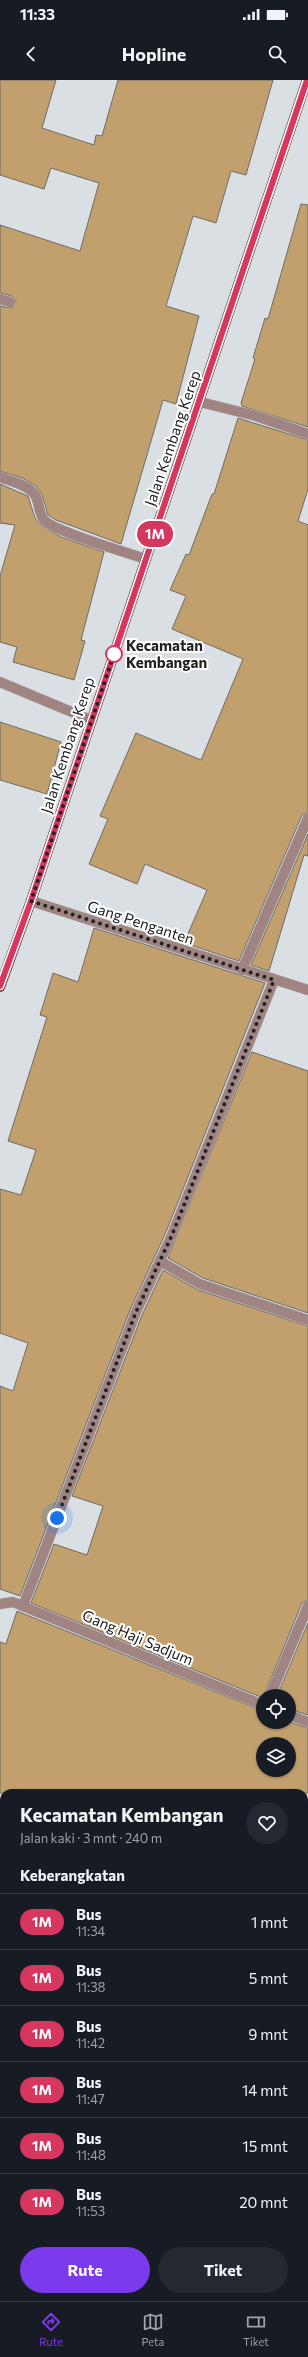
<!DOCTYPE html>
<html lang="id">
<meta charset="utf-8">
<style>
:root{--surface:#171b24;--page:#242831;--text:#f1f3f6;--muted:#9ea1a6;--line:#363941;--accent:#7c3aed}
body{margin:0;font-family:Commissioner,sans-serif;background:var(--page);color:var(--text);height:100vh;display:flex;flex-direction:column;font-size:15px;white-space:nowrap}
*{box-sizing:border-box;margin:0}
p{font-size:13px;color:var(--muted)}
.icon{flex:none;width:22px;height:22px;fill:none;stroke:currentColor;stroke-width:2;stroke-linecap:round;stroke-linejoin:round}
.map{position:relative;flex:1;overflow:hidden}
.side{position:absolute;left:0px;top:1709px;width:308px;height:512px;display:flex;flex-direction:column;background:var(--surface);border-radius:12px 12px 0 0;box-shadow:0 1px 3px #0004}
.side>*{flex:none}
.badge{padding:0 8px;border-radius:13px;font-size:14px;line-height:26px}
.tools{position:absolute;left:256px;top:1609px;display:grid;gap:8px}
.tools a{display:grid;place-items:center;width:40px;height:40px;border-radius:50%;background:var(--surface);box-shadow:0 1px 3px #0004;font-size:20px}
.you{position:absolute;width:20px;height:20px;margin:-10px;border:3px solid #fff;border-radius:50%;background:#1a73e8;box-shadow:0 0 0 6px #1a73e833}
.map>.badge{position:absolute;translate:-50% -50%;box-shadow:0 0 0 2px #fff}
h2{padding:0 20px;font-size:15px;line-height:36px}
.round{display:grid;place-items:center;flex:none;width:42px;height:42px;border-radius:21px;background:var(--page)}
.overview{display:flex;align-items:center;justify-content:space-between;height:68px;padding:0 20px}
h1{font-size:19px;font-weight:700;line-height:30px}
.cta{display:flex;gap:8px;margin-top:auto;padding:8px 20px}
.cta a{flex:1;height:46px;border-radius:24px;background:var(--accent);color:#fff;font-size:16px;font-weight:700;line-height:46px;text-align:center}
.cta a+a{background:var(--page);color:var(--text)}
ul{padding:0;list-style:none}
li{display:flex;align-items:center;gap:12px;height:56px;padding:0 20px;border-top:1px solid var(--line)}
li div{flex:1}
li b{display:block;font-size:15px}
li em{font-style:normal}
li .badge{min-width:44px;font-weight:700;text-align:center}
.status{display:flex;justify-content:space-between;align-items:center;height:28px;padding:0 20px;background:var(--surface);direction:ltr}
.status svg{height:11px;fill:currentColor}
header{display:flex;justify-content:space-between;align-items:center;height:52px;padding:0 20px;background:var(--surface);font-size:18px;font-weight:700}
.tabs{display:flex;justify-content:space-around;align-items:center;height:56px;border-top:1px solid var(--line);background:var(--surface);font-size:11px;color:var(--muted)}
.tabs a{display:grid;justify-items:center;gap:2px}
.tabs .on{color:var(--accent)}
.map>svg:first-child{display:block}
.building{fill:#c1a06d;stroke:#6e6b66;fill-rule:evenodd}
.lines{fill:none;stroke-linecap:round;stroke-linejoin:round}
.minor-casing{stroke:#b9bdc1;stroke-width:11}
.tertiary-casing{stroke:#b9bdc1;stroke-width:11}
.primary-casing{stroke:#b9bdc1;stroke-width:11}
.minor{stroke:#a08482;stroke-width:10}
.tertiary{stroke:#a08482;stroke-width:10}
.primary{stroke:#693a38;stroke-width:10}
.line-casing{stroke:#fff;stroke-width:9}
.line{stroke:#d6375f;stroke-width:6}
.walk{stroke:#202224;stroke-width:4;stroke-dasharray:0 7.2}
.stop-dot{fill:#fff;stroke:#d6375f;stroke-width:2}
.labels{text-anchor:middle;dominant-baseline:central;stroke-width:4;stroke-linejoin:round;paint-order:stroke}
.street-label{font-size:15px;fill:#202224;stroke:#fff}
.stop-label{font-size:15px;font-weight:bold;fill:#202224;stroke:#fff;text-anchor:start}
</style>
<div class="status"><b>11:33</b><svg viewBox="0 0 49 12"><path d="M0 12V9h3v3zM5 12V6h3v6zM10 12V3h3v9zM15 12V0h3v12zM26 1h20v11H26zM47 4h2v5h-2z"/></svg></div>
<header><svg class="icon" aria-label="back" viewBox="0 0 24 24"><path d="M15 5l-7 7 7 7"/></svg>Hopline<svg class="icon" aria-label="search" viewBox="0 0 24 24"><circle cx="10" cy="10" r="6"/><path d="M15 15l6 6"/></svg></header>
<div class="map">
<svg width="308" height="2221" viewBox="0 0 308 2221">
<rect width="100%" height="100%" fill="#dadfe4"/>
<g class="building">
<polygon points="0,0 56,0 42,48 94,65 96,55 102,56 118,0 273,0 246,95 231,91 216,143 193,136 166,226 199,236 176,324 163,320 121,464 56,440 48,435 42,415 36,406 22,398 0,391 0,226 12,228 16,221 12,216 0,213 0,145 80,171 99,103 51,88 44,109 0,95"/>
<polygon points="301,124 308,125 308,347 242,326 241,323 255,279 253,278 265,238 268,239"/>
<polygon points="238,338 308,360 308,409 298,441 308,445 308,732 302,735 239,881 184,863 207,810 145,784 137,804 89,784 108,739 100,736 136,653 201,680 243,579 172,549 186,516 170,510 186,474 189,475 212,414 214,414"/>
<polygon points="0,404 28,416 35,438 42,446 61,457 104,472 81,560 85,561 74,600 13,582 17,567 0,562 0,496 15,445 0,443"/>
<polygon points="0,642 61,662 47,714 0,700"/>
<polygon points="308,754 308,776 304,775 269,891 251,885"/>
<polygon points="94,848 265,903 166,1152 130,1230 20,1516 0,1509 0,1306 13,1311 28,1263 0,1253 0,1109 21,1115 36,1070 8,1061 47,937 40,935 53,893 78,902"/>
<polygon points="252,972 308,991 308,1233 203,1198 168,1178"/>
<polygon points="163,1190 198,1210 308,1246 308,1520 302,1523 263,1618 31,1523 54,1464 87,1475 103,1426 72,1416 142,1235"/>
<path d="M17,1531L263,1631V1642H289L308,1648V1713H0V1562L6,1564ZM263,1664H289V1690H263Z"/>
<polygon points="308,1543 308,1635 289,1629 289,1616 277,1616"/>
</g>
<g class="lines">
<defs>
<g id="minor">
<polyline points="0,219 10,222"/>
<polyline points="200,322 256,336 308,354"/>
<path d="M0,397C10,401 29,405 35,415C40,423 38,434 45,441C59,453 125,472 146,479"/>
<polyline points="31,821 308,910"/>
<polyline points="242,890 308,738"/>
<polyline points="160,1181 200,1204 308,1240"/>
<polyline points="0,1524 13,1522 263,1625"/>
<polyline points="23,1526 136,1232 172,1155 274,900"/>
<polyline points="270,1616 308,1526"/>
<polyline points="289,1635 308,1642"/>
</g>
<polyline id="tertiary" points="0,602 91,640"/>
<g id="primary">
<polyline points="0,907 31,821 307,0"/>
<polyline points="304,1941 308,1941"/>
<polyline points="0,1954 4,1954"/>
<polyline points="304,1980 308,1980"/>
<polyline points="0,1992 4,1992"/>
</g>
</defs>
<use href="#minor" class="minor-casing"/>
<use href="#tertiary" class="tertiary-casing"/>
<use href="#primary" class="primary-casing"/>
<use href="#minor" class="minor"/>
<use href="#tertiary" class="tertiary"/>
<use href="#primary" class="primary"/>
</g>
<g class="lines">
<defs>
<polyline id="line" points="0,906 31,821 307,0"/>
</defs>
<use href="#line" class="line-casing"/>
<use href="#line" class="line"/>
<polyline class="walk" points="57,1438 136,1232 172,1155 274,900 31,821 114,574"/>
</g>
<circle class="stop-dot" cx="114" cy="574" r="8"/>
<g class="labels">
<g class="street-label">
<text transform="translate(172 358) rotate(-71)">Jalan Kembang Kerep</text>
<text transform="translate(67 665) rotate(-72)">Jalan Kembang Kerep</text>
<text transform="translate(141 842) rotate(18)">Gang Penganten</text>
<text transform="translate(138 1557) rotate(23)">Gang Haji Sadjum</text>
</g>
<g class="stop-label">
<text x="126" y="565">Kecamatan<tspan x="126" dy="17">Kembangan</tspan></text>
</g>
</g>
</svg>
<div class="tools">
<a><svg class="icon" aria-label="locate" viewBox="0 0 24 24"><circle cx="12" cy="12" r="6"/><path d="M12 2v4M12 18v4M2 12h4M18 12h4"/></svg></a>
<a><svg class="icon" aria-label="layers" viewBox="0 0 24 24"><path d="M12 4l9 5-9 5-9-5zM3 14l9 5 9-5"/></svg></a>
</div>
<div class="you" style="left:57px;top:1438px"></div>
<b class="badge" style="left:155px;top:454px;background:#d6375f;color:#fff">1M</b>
<section class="side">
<div class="overview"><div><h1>Kecamatan Kembangan</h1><p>Jalan kaki · 3 mnt · 240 m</p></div><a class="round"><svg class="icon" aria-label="heart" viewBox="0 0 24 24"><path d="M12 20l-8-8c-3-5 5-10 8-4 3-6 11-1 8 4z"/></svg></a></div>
<h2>Keberangkatan</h2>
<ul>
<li><span class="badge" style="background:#d6375f;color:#fff">1M</span><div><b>Bus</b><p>11:34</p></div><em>1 mnt</em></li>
<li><span class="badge" style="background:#d6375f;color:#fff">1M</span><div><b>Bus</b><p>11:38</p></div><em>5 mnt</em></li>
<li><span class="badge" style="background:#d6375f;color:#fff">1M</span><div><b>Bus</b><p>11:42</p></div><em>9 mnt</em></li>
<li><span class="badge" style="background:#d6375f;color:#fff">1M</span><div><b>Bus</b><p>11:47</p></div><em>14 mnt</em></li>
<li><span class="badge" style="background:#d6375f;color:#fff">1M</span><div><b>Bus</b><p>11:48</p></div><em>15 mnt</em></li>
<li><span class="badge" style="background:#d6375f;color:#fff">1M</span><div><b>Bus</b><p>11:53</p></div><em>20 mnt</em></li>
</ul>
<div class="cta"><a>Rute</a><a>Tiket</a></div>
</section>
</div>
<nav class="tabs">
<a class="on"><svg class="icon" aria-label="directions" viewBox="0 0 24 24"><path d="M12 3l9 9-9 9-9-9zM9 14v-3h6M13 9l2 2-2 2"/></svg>Rute</a>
<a><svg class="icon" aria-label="map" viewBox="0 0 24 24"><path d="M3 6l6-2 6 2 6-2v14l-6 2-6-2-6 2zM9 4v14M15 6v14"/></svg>Peta</a>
<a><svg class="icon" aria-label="tickets" viewBox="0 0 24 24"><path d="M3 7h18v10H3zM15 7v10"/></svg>Tiket</a>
</nav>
